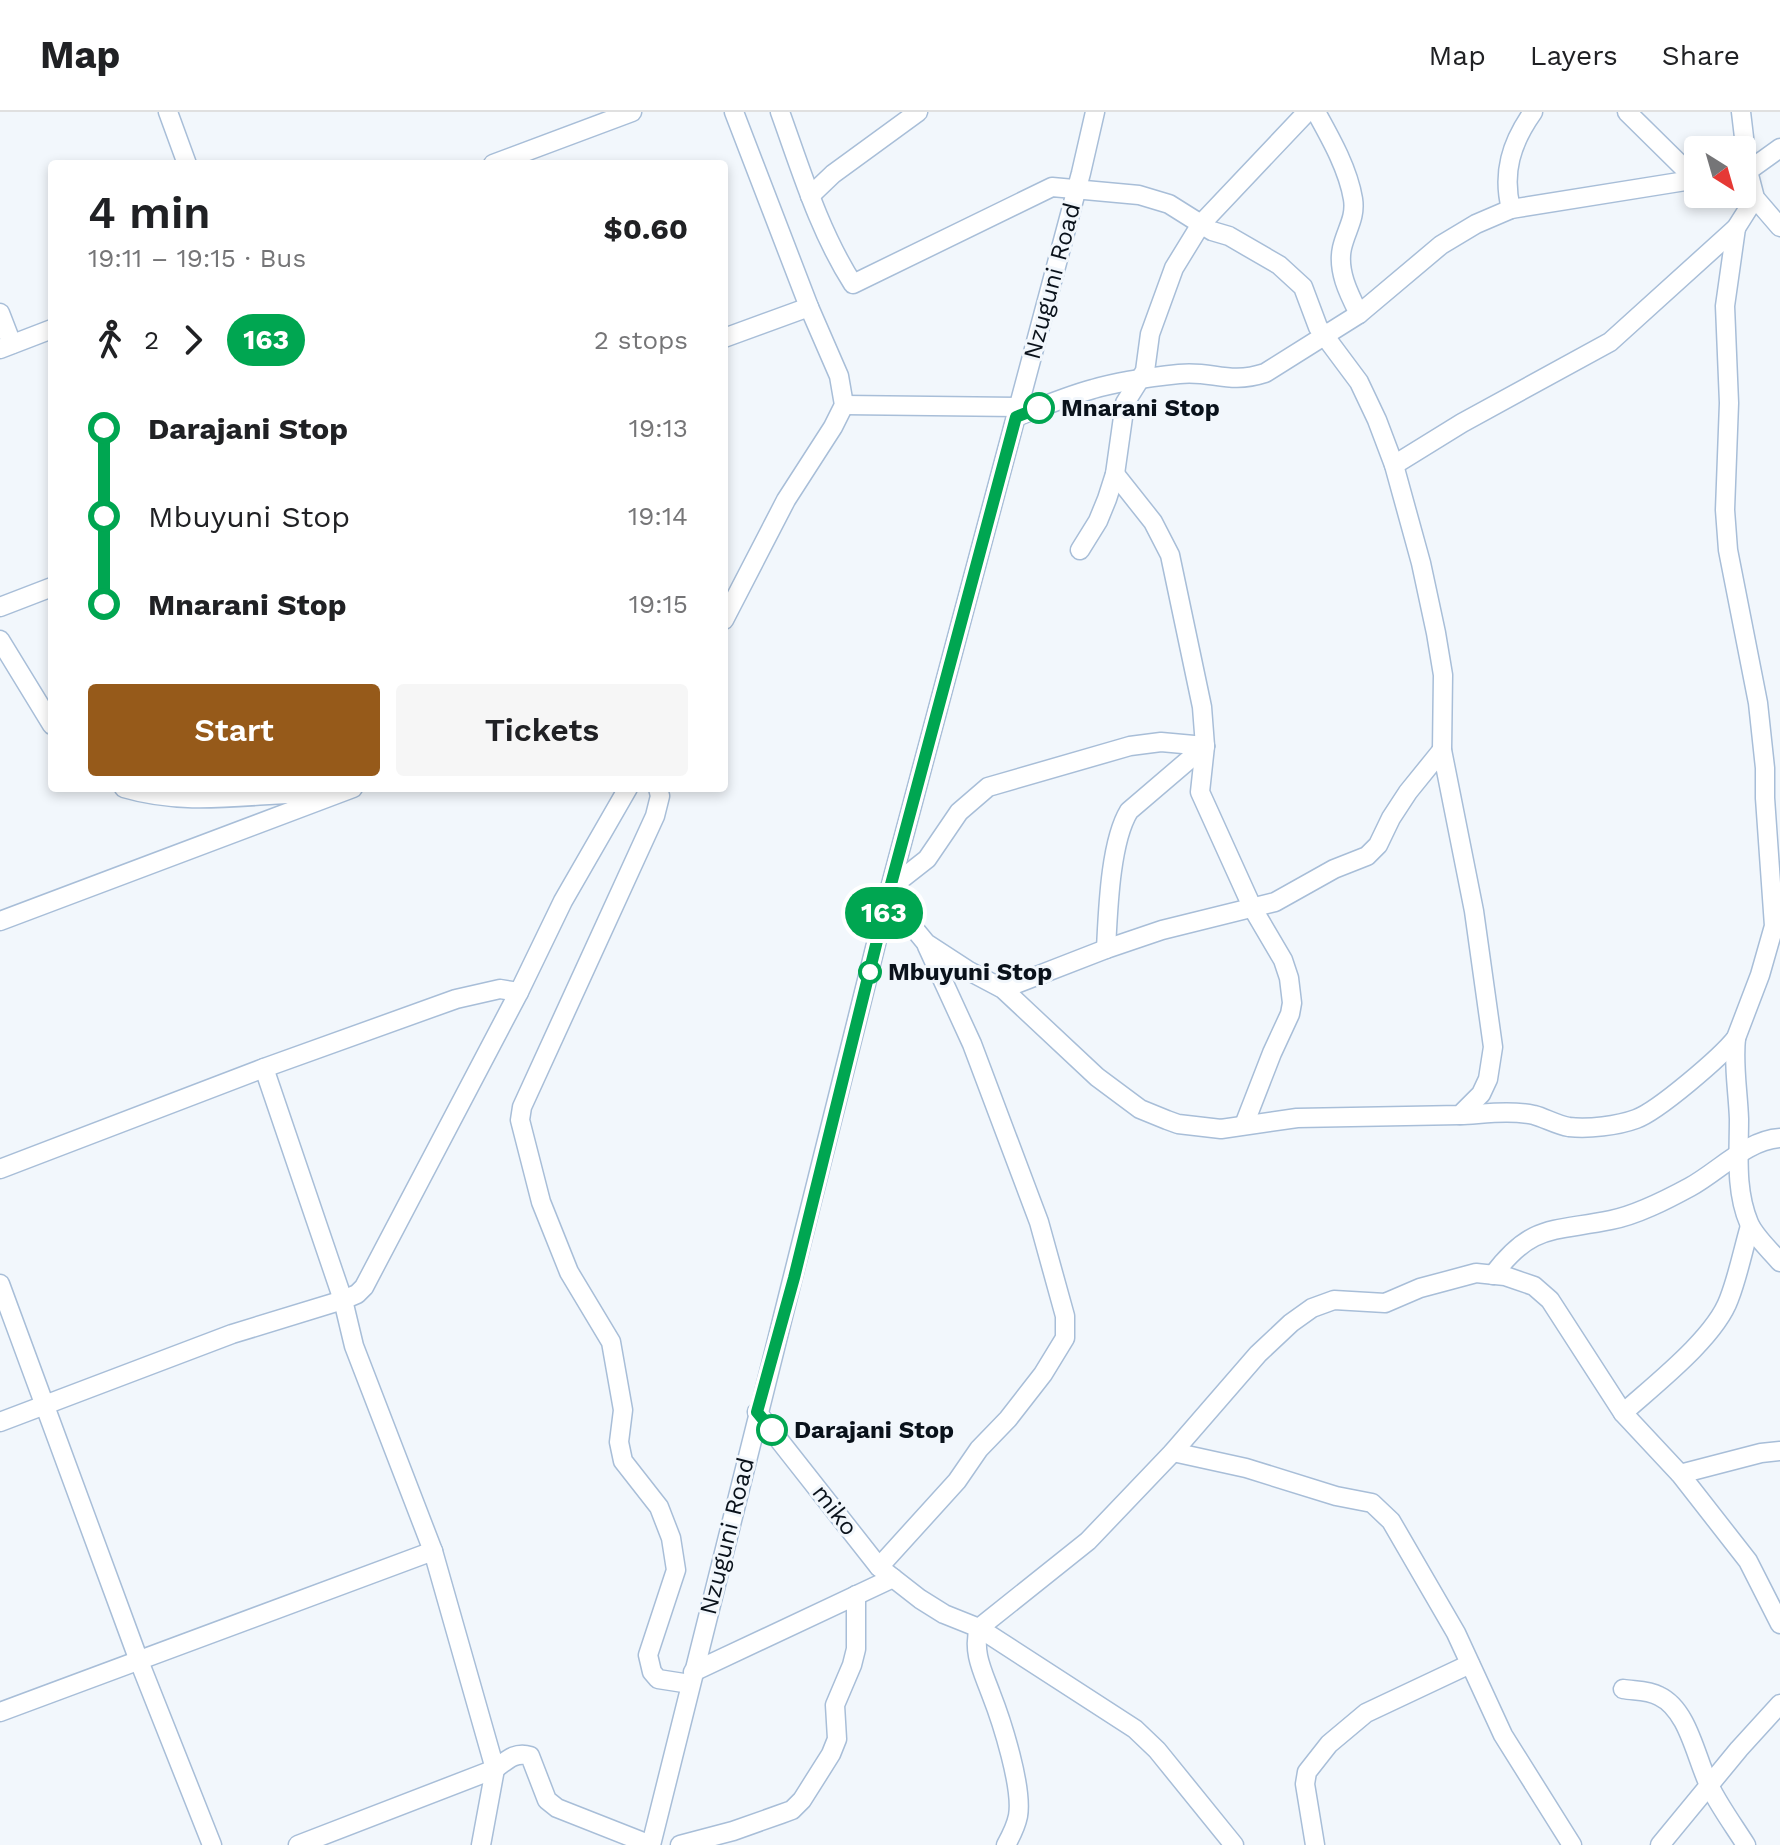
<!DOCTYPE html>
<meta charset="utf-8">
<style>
:root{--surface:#fff;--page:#f6f6f6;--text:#202124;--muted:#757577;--line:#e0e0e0;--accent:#965a1a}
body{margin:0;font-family:"Work Sans",sans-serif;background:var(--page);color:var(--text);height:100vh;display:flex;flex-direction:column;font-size:30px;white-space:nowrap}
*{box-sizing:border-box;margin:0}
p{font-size:26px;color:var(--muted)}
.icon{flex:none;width:44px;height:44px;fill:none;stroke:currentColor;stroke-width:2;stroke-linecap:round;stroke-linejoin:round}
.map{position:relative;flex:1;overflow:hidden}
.sheet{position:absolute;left:48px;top:48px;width:680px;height:632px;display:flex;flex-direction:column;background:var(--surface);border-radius:8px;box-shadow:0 4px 12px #0003}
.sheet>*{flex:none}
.badge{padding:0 16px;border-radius:26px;font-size:28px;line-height:52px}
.needle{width:52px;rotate:143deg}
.controls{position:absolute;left:1684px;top:24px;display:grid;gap:16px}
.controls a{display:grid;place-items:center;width:72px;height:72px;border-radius:8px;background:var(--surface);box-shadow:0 4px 12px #0003;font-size:40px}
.map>.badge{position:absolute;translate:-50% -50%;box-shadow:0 0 0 4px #fff}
.legs{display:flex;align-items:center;gap:12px;height:88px;padding:0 40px;font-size:26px}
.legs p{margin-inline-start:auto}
.summary{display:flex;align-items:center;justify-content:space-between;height:136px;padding:0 40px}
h1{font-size:44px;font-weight:600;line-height:60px}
.action{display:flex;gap:16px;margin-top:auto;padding:16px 40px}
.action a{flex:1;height:92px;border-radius:8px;background:var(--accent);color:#fff;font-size:32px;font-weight:600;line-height:92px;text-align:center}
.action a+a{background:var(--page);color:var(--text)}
ul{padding:0 40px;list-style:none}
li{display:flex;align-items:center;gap:28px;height:88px;font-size:30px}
li i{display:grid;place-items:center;width:12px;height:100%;margin:0 10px;background:currentColor}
li i::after{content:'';width:20px;height:20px;margin:-10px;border:6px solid;border-radius:50%;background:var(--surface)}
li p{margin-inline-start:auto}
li:first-child i{background:linear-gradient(#0000 50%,currentColor 0)}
li:last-child i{background:linear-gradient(currentColor 50%,#0000 0)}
header{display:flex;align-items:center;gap:48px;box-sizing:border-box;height:112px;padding:0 40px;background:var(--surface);border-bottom:2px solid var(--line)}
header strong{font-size:38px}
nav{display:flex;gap:44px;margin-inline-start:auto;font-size:28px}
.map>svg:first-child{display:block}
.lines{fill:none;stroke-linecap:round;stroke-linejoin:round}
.minor-casing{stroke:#a8bed8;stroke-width:21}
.minor{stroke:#fff;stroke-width:18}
.line-1-casing{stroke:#fff;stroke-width:18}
.line-1{stroke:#00a651;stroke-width:12}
.stop-1-dot{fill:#fff;stroke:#00a651;stroke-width:4}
.labels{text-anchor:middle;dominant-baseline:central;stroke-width:6;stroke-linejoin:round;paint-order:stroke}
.street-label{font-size:24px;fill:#0a121b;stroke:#f2f7fc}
.stop-label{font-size:24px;font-weight:bold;fill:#0a121b;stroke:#f2f7fc;text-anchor:start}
</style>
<header>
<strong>Map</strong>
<nav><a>Map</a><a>Layers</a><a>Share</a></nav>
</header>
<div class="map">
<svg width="1780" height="1733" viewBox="0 0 1780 1733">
<rect width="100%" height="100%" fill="#f2f7fc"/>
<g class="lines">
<defs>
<g id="minor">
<polyline points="168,0 187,52"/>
<path d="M780,0C801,58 819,119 853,172L1052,75L1139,83L1169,92L1212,119L1229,124L1279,153L1303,175L1318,215L1359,270L1377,308L1394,353L1421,451L1436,521L1443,563L1442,638L1474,799L1493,935L1488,967L1481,982L1460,1003L1297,1006L1221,1017L1178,1012L1167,1008L1140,997L1097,965L1003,877L969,859L926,831L912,814L890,776L927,747L959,700L988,675L1130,634L1161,630L1205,634"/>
<path d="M1316,0C1331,27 1348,57 1353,87C1356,106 1346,118 1342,136C1337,159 1349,182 1359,202"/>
<polyline points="1627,0 1695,67"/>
<polyline points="1741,0 1748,59 1755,86 1780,115"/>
<polyline points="493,52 632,0"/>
<polyline points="1742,60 1748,59 1780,36"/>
<polyline points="810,84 833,62 918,0"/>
<path d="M1511,97C1502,61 1511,31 1533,0"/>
<polyline points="0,201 12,232"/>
<polyline points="724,226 809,195"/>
<polyline points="0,237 52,217"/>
<polyline points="844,293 1018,295"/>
<path d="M1016,305C1041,295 1067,284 1093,277C1120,269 1151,265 1179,262C1212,258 1228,273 1265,261L1359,202L1441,133L1476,112L1511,97L1698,67"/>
<polyline points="1394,353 1462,311 1610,230 1736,116 1755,86"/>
<polyline points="1115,362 1153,410 1170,443 1202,595 1205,634 1200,680 1253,797 1283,848 1289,866 1292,891 1290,902 1272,941 1244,1013"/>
<polyline points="1080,438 1098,409 1107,387 1115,362 1125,291 1145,259 1150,222 1174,156 1201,112 1307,0"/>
<polyline points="0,495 52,475"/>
<polyline points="724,508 786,388 833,315 844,293 839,264 809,195 734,0"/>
<polyline points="0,528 52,613"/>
<path d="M124,676C195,697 259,679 332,681"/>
<polyline points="658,676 660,684 655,704 522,995 520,1008 541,1090 569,1160 611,1230 623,1298 619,1330 623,1349 659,1395 671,1426 676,1458 648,1543 652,1560 658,1567 690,1572"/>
<polyline points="0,809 353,676"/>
<path d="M1106,837C1108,799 1110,730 1129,699L1205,634"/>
<polyline points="1003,877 1106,837 1162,818 1275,790 1334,757 1367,744 1378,733 1391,706 1408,680 1442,638"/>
<path d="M1736,926C1733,953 1738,979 1739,1007C1739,1041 1735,1078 1749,1111C1755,1125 1770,1138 1780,1150"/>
<polyline points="264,956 343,1188 354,1234 433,1439 495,1657 481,1733"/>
<path d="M1460,1003C1484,1002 1510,998 1534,1003C1545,1006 1557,1013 1569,1015C1589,1017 1617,1014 1636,1007C1658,999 1721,945 1736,926L1760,863L1774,814L1765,686V656L1758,591L1728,438L1725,398L1729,291L1725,194L1736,116"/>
<polyline points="0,1057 264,956 456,887 500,877 519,880"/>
<path d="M1493,1163C1532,1111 1553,1120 1611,1108C1637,1103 1666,1088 1690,1075C1719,1059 1747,1028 1780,1026"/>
<polyline points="0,1172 139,1549 212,1733"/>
<polyline points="757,1300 879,1455 920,1487 944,1502 979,1516 1135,1617 1157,1638 1234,1733"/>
<path d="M1623,1301C1654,1273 1715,1226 1729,1187C1738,1164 1743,1138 1750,1114"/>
<polyline points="0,1310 232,1222 343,1188 357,1182 364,1175 519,880 563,789 628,676"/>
<polyline points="1173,1340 1246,1356 1336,1384 1372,1391 1391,1409 1456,1521 1503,1623 1572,1733"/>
<polyline points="1680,1362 1761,1341 1780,1339"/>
<polyline points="879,1455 957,1369 979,1337 1008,1307 1043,1262 1065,1226 1065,1204 1039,1110 972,932 927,834"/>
<polyline points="693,1560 893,1466"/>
<path d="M1623,1577C1635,1579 1648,1578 1659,1584C1689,1598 1696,1648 1710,1675C1720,1695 1734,1714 1746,1733"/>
<polyline points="0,1600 433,1439"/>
<path d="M298,1733L495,1657C506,1649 515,1639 530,1644L547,1688L557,1696L651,1733"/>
<polyline points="651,1733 890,776 1081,61 1095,0"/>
<polyline points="680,1733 733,1719 781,1702 792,1698 802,1688 831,1642 837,1627 835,1593 852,1553 856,1537 856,1483"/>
<path d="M1006,1733C1011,1724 1016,1714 1018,1704C1023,1676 1002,1610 991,1582C983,1560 972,1540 979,1516L1088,1429L1173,1340L1258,1242L1291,1211L1312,1196L1334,1188L1385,1191L1420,1176L1476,1161L1505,1164L1534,1174L1550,1188L1623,1301L1680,1362L1748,1449L1780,1512"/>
<polyline points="1315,1733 1305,1672 1307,1660 1329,1632 1366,1601 1470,1552"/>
<polyline points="1660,1733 1739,1637 1780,1592"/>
</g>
</defs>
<use href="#minor" class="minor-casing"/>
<use href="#minor" class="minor"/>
</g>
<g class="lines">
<defs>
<polyline id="line-1" points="772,1318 757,1300 794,1166 890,776 1016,305 1039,296"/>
</defs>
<use href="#line-1" class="line-1-casing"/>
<use href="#line-1" class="line-1"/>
</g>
<g class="stop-1-dot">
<circle cx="1039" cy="296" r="14"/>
<circle cx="870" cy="860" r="10"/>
<circle cx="772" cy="1318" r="14"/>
</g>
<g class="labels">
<g class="street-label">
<text transform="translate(1052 169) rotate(-75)">Nzuguni Road</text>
<text transform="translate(835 1398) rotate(52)">miko</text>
<text transform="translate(727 1424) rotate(-76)">Nzuguni Road</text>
</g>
<g class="stop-label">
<text x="1061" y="296">Mnarani Stop</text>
<text x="888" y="860">Mbuyuni Stop</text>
<text x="794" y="1318">Darajani Stop</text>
</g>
</g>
</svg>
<div class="controls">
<a><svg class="needle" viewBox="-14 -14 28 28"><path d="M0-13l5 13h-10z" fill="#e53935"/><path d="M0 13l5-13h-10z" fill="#757577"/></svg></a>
</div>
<b class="badge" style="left:884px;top:801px;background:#00a651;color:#fff">163</b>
<section class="sheet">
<div class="summary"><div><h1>4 min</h1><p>19:11 – 19:15 · Bus</p></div><b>$0.60</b></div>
<div class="legs"><svg class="icon" aria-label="walk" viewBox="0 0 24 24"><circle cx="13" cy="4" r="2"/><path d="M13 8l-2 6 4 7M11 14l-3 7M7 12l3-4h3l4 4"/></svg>2<svg class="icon" aria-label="forward" viewBox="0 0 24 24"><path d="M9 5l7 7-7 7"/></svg><b class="badge" style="background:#00a651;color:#fff">163</b><p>2 stops</p></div>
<ul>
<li><i style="color:#00a651"></i><b>Darajani Stop</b><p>19:13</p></li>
<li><i style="color:#00a651"></i><span>Mbuyuni Stop</span><p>19:14</p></li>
<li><i style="color:#00a651"></i><b>Mnarani Stop</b><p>19:15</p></li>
</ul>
<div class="action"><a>Start</a><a>Tickets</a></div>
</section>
</div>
